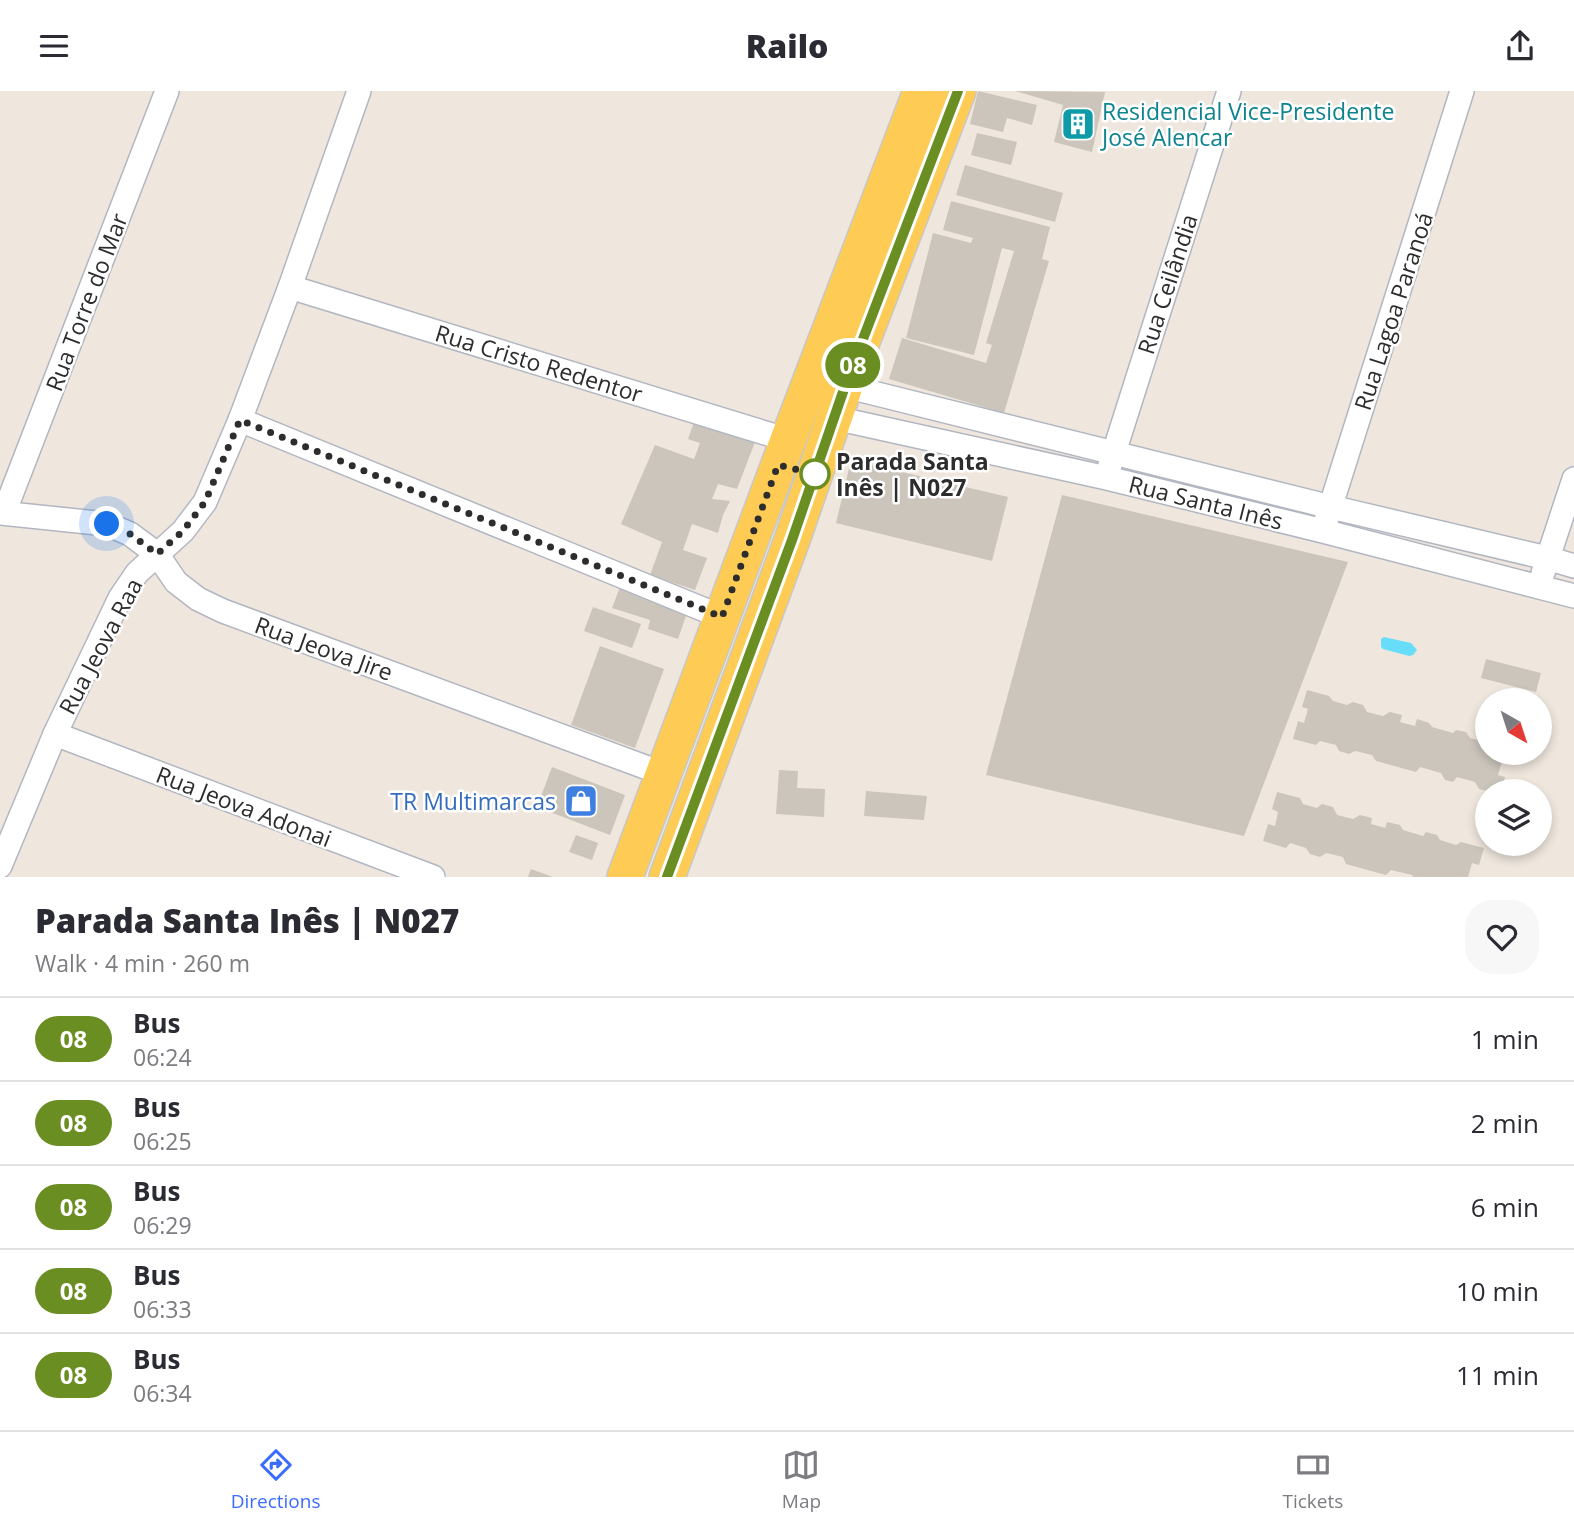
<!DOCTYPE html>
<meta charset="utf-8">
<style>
:root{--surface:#fff;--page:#f7f7f7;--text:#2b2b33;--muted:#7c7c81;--line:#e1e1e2;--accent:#3b6cff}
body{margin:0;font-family:"Open Sans",sans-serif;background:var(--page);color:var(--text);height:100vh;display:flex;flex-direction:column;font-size:26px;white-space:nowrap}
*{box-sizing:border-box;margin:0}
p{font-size:23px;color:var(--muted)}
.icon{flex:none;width:38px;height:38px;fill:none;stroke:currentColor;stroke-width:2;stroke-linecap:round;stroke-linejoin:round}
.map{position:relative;height:786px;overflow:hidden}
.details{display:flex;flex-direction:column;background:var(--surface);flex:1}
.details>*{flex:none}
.badge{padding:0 14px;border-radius:23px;font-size:24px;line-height:46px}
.needle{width:46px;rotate:141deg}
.controls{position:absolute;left:1475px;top:597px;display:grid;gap:14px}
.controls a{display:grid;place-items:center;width:77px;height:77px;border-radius:50%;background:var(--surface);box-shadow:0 4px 10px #0003;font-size:35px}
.you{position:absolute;width:35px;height:35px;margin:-18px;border:5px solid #fff;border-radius:50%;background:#1a73e8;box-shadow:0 0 0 10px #1a73e833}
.map>.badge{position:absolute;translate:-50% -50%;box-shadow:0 0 0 4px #fff}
.round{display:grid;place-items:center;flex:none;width:74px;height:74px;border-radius:28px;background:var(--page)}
.overview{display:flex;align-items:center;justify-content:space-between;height:119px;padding:0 35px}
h1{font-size:33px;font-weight:800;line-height:52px}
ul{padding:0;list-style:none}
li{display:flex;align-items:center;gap:21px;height:84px;padding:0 35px;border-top:2px solid var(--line)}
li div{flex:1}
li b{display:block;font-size:26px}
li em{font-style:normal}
li .badge{min-width:77px;font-weight:700;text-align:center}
header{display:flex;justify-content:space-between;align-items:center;height:91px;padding:0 35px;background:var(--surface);font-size:32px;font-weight:800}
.dock{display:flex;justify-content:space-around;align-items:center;height:98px;border-top:2px solid var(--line);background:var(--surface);font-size:19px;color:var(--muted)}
.dock a{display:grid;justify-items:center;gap:4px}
.dock .on{color:var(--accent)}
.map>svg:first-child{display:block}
.water{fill:#68ddfa}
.building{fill:#cbc5bc}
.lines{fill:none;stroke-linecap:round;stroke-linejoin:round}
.street-casing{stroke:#b2b6c1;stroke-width:26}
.primary-casing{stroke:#c8c8c8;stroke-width:38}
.street{stroke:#fff;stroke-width:23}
.primary{stroke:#fecb55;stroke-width:35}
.line-casing{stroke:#fff;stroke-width:16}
.line{stroke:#6b8e23;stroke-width:10}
.walk{stroke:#2d2d2d;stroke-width:7;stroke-dasharray:0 12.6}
.stop-dot{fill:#fff;stroke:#6b8e23;stroke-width:3.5}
.labels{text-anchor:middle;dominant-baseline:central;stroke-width:5;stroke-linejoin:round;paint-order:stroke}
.culture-label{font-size:23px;fill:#0d838f;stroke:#fff;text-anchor:start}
.street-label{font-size:23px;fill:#2d2d2d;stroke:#fff}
.stop-label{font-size:23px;font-weight:bold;fill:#2d2d2d;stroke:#fff;text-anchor:start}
.shop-label{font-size:23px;fill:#366cbe;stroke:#fff;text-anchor:end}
</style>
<header><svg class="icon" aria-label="menu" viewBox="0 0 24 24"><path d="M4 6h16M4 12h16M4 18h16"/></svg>Railo<svg class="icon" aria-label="share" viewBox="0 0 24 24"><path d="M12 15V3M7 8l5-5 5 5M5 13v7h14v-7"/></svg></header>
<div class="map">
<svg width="1574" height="786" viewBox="0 0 1574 786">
<rect width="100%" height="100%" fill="#efe7de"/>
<polygon class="water" points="1384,546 1411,552 1417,559 1413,564 1409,565 1383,558 1381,556 1381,548"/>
<g class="building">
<polygon points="978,0 1037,14 1032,34 1007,27 1003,41 970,33"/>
<polygon points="1015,0 1105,1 1092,61 1054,51 1063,14"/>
<polygon points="977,42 1017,51 1011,74 971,64"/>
<polygon points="965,74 1063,102 1055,131 956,104"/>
<polygon points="951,110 1050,136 1042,168 1049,170 1004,322 889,288 902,247 986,272 992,254 986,252 1014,160 1002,157 974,264 906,247 933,142 971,152 973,147 943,139"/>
<polygon points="695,328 755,351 737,398 718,393 712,408 730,410 723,424 718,442 692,433 683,459 707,467 695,499 650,484 662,451 621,433 655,354 694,368 700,352 688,348"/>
<polygon points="851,369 1008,406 992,470 836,432"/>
<polygon points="1062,404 1348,471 1244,745 986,684"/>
<polygon points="620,496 688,519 678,548 648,538 650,529 612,517"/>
<polygon points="593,516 641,533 632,557 584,540"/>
<polygon points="600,555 664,578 635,657 571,634"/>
<polygon points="1486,568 1541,582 1536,601 1481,587"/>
<polygon points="1307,599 1329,605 1333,610 1347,614 1353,611 1363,614 1367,621 1383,625 1390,621 1402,624 1400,631 1415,635 1417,628 1429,632 1432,636 1453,642 1456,639 1466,641 1470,647 1486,651 1488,650 1488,662 1512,662 1509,672 1502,670 1498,684 1505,686 1501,700 1487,700 1479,698 1475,691 1457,686 1453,691 1445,689 1441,682 1420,676 1416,681 1376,670 1372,664 1355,660 1349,663 1339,660 1336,654 1320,650 1316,654 1293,648 1298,630 1304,632 1308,618 1302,616"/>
<polygon points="552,676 625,704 610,744 537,716"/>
<polygon points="779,679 798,680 797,697 825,698 824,726 776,723"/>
<polygon points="866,700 927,705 924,729 864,725"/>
<polygon points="1277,701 1300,707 1303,713 1317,717 1322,713 1333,716 1337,724 1353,728 1360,724 1372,727 1371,733 1385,737 1387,731 1400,734 1403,739 1423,745 1426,741 1437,744 1440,749 1456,754 1461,751 1484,757 1479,774 1472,772 1468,786 1413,786 1412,784 1391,779 1386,784 1346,773 1343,766 1326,762 1320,766 1310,763 1306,757 1290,752 1286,757 1263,750 1268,733 1275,735 1278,721 1272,718"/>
<polygon points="576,744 598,752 592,769 569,761"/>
<polygon points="531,778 553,786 528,786"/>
</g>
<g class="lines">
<defs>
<g id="street">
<polyline points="290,196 788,349"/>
<polyline points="845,295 1331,416 1547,467 1574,475"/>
<polyline points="835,327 1107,387 1323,440 1574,505"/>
<polyline points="240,329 722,526"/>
<polyline points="1110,374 1229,0"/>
<polyline points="0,422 107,433 130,443 157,463 176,491 198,508 223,520 664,683"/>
<polyline points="4,422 167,0"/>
<polyline points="1326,430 1462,0"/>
<polyline points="1543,482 1574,388"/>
<polyline points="55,643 433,786"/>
<polyline points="0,775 55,643 120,507 137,482 183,440 205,411 240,329 290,196 359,0"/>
</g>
<g id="primary">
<polyline points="625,786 788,349 921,0"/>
<polyline points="667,786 792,449 845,295 958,0"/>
</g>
</defs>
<use href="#street" class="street-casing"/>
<use href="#primary" class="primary-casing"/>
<use href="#street" class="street"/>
<use href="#primary" class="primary"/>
</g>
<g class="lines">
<defs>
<polyline id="line" points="667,786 792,449 845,295 958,0"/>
</defs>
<use href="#line" class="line-casing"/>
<use href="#line" class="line"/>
<polyline class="walk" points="107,433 130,443 157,463 183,440 205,411 240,329 722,526 778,374 815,383"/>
</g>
<defs>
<symbol id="building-square" viewBox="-11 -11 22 22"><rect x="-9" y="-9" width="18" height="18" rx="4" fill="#0f9aa8" stroke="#fff"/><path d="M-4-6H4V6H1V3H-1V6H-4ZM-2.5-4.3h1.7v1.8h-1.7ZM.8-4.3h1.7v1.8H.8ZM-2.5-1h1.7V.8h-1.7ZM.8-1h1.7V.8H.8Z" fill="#fff"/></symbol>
<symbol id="shop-square" viewBox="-11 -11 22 22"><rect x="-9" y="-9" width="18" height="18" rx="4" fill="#3f7fe0" stroke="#fff"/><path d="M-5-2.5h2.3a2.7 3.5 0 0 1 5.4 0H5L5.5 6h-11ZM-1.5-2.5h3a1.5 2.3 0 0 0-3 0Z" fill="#fff"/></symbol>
</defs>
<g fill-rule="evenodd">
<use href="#building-square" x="1059" y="14" width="38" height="38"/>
<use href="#shop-square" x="562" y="691" width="38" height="38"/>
</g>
<circle class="stop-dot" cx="815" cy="383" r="14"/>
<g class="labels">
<g class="culture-label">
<text x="1102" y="20">Residencial Vice-Presidente<tspan x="1102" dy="26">José Alencar</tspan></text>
</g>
<g class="street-label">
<text transform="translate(1167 193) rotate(-72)">Rua Ceilândia</text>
<text transform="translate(86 211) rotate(-69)">Rua Torre do Mar</text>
<text transform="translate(1393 220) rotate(-72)">Rua Lagoa Paranoá</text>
<text transform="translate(539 272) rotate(17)">Rua Cristo Redentor</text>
<text transform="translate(1206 411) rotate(14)">Rua Santa Inês</text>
<text transform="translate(100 555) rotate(-62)">Rua Jeova Raa</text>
<text transform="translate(324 557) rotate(20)">Rua Jeova Jire</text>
<text transform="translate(244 715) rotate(21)">Rua Jeova Adonai</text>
</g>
<g class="stop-label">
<text x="836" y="370">Parada Santa<tspan x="836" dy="26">Inês | N027</tspan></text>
</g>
<g class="shop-label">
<text x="556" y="710">TR Multimarcas</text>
</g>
</g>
</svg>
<div class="controls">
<a><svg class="needle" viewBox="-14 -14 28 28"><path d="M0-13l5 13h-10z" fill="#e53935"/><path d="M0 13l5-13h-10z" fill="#7c7c81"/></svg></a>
<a><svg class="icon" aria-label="layers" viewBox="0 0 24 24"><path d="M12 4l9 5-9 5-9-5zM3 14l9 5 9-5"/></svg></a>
</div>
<div class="you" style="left:107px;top:433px"></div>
<b class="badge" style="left:853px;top:274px;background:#6b8e23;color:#fff">08</b>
</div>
<section class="details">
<div class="overview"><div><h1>Parada Santa Inês | N027</h1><p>Walk · 4 min · 260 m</p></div><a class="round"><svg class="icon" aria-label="heart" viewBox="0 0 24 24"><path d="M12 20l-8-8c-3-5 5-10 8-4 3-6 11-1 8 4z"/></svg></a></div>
<ul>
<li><span class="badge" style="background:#6b8e23;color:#fff">08</span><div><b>Bus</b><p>06:24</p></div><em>1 min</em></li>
<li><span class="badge" style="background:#6b8e23;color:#fff">08</span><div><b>Bus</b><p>06:25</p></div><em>2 min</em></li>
<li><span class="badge" style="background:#6b8e23;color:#fff">08</span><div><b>Bus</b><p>06:29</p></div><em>6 min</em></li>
<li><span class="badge" style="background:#6b8e23;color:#fff">08</span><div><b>Bus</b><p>06:33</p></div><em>10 min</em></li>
<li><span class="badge" style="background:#6b8e23;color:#fff">08</span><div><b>Bus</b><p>06:34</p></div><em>11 min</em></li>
</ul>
</section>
<nav class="dock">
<a class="on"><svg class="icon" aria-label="directions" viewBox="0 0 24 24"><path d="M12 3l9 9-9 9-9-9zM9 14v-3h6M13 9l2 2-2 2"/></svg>Directions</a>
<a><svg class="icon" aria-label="map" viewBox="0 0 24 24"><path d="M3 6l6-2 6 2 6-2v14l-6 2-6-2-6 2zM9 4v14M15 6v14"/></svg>Map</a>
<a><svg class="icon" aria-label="tickets" viewBox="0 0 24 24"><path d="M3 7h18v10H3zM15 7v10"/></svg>Tickets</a>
</nav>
